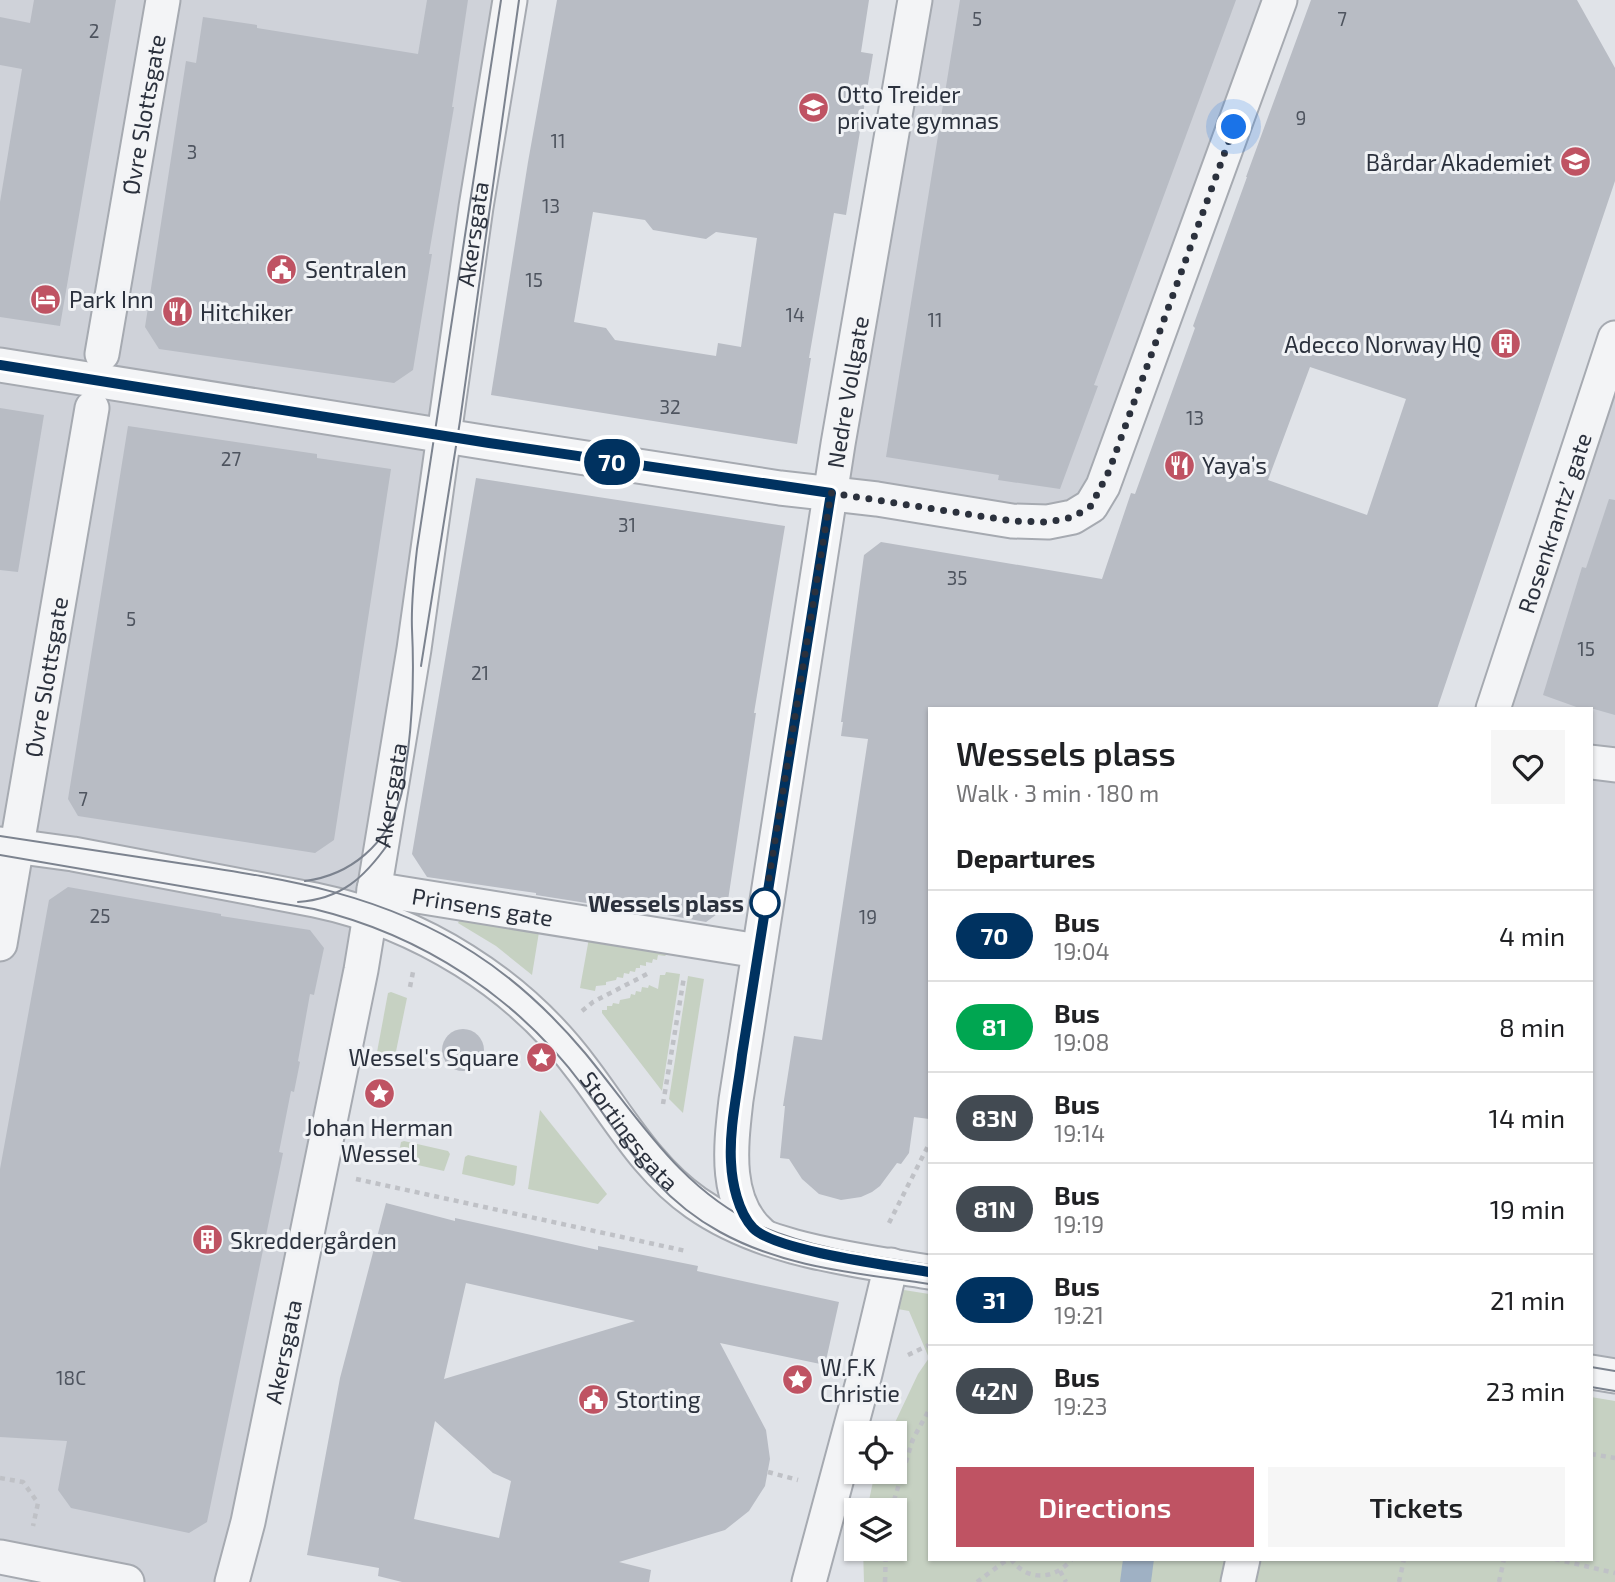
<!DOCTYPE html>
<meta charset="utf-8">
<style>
:root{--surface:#fff;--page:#f6f6f6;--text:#202124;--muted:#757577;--line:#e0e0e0;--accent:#bf5363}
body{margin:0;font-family:"Exo 2",sans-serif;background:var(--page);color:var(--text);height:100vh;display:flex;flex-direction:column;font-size:26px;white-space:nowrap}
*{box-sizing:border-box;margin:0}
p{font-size:23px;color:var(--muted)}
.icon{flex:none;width:38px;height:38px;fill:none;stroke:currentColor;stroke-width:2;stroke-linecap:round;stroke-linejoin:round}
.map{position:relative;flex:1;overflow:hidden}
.sheet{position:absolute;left:928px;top:707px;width:665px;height:854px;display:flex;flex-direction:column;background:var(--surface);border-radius:0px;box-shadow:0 2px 5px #0004}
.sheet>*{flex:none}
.badge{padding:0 14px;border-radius:23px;font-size:24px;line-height:46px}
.tools{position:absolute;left:844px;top:1421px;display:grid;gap:14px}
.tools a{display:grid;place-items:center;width:63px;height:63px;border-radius:0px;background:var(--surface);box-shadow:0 2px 5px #0004;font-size:35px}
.you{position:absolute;width:35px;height:35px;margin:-18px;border:5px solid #fff;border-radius:50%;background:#1a73e8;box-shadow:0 0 0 10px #1a73e833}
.map>.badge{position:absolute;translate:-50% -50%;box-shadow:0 0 0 4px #fff}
h2{padding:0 28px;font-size:26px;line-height:63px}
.round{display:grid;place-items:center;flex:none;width:74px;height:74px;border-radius:0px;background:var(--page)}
.headline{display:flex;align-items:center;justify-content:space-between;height:119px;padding:0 28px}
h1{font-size:33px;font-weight:600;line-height:52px}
.primary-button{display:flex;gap:14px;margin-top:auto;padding:14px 28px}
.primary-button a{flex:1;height:80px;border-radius:0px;background:var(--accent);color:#fff;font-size:28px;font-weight:600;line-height:80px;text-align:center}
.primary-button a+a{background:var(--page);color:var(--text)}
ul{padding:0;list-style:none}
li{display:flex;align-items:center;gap:21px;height:91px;padding:0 28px;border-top:2px solid var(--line)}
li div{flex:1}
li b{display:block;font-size:26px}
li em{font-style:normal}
li .badge{min-width:77px;font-weight:700;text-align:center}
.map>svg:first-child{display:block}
.built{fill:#cfd2d9}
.green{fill:#c6d1c2}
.water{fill:#9fb1c4}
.building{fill:#b8bcc4;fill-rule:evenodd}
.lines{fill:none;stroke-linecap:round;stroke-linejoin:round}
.street-casing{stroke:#a6aab1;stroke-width:37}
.path{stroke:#bfc1c6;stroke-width:4.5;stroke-dasharray:5 5;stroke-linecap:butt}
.street{stroke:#f3f4f6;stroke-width:33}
.tram{stroke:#7c838f;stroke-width:2}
.line-casing{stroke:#fff;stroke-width:16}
.line{stroke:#003260;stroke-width:10}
.walk{stroke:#2b313d;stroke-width:7;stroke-dasharray:0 12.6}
.stop-dot{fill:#fff;stroke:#003260;stroke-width:3.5}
.labels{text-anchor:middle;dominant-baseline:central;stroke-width:6;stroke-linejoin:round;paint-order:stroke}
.number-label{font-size:19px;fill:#4e545f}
.poi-label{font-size:23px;fill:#2b313d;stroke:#f0f2f5;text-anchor:start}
.street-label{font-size:23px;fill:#2b313d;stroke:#f0f2f5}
.stop-label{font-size:23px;font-weight:bold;fill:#2b313d;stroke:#f0f2f5;text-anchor:end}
</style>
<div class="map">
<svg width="1615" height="1582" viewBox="0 0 1615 1582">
<rect width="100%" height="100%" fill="#e0e3e8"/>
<g class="built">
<polygon points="0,0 510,0 446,436 232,1582 127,1582 0,1557"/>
<polygon points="915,0 1280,0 1073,517 831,493"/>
<polygon points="1615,338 1615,1376 1591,1372 1591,709 1493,709"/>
</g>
<g class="green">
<polygon points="460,919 539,932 532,975 496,946 458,923"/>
<polygon points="589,938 667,952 667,954 665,956 658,955 657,960 653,959 652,963 646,962 646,966 640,965 640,968 636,968 635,972 630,971 629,974 624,973 623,978 617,977 616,980 606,982 606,985 596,986 595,991 580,988"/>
<polygon points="666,972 680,974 662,1091 602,1013 602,1010 607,1010 607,1006 612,1006 613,1003 619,1004 620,1000 630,998 631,994 635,995 636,991 641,992 642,987 648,988 649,985 658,989 660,975 665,975"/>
<polygon points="688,976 704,979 683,1113 669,1099"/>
<polygon points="391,992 407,998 393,1066 390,1069 377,1066 375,1063 388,993"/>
<polygon points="540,1110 607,1194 598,1204 528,1189"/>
<polygon points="404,1141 448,1151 450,1154 444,1171 400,1161 398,1158 401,1142"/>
<polygon points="468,1155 517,1166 515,1184 513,1186 462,1174 465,1157"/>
<polygon points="885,1287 929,1294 929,1559 1591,1559 1591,1397 1615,1401 1615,1582 864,1582 863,1549 894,1549 894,1510 867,1510 875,1472 894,1472 894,1433 890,1433 918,1374 929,1358 909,1311 881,1306"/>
</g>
<polygon class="water" points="1123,1559 1154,1559 1151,1582 1120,1582"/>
<g class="building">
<polygon points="34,0 116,0 60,326 0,317 0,202 22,69 0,65 0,17 30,23"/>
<polygon points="427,0 468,0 452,107 454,107 429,254 432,254 413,370 394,383 159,349 145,327 186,61 196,63 203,17 257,25 257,28 418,54"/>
<path d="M557,0H869L861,52L873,54L846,215L834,213L809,358H811L797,444L491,395L528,162ZM593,212L645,220L653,230L706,239L716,232L757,238L741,347L718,343L716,356L615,340L606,328L574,322Z"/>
<polygon points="960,0 1236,0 1094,385 1098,386 1060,489 998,480 999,475 886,457"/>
<path d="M1311,0H1577L1615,68V181L1437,709H929V1119L914,1117L909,1153L901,1164L897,1163L880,1186L872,1192L861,1197L841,1200L819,1194L802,1179L789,1159L780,1158L785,1106H783L794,1036L822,1040L868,739L841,736L843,722H841L864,555L881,542L1102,579L1131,493L1135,494L1195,328L1193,326L1247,177H1246ZM1310,367L1406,399L1367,515L1268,480Z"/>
<polygon points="0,408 44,415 18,572 0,570"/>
<polygon points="128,426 317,454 317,458 391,469 334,840 315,853 78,816 68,799"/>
<polygon points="476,478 785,526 754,713 756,713 727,907 706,922 600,903 599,905 536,895 536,893 427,877 412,854"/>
<polygon points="1609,499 1615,500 1615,715 1594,709 1582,709 1543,695 1582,567 1586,568"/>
<polygon points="68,887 221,914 221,916 310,930 324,948 314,995 310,994 298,1061 300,1062 294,1092 291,1091 279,1152 283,1153 207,1522 189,1533 71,1508 58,1490 67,1441 0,1437 0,1169 49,900"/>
<circle cx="463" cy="1050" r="21"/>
<path d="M386,1203L455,1221V1218L598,1250V1246L698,1266L697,1271L839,1302L825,1365L720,1343L766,1430L770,1459L765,1486L749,1511L725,1530L619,1562L651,1570L649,1582H402L378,1576L379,1568L307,1555L340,1378ZM466,1283L635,1321L444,1379ZM435,1421L493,1473L511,1481L499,1538L414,1519Z"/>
</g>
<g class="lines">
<defs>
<g id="street">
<path id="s1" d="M102,354L163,0"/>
<polyline points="0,365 489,443 780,488 877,499 1012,521 1048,522 1073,517 1091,506 1103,486 1280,0"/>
<path id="s2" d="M1493,709L1615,338"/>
<polyline points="1591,762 1615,765"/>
<path id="s3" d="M0,844L73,854L315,900C420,922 519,983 583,1070C618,1116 648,1170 696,1203C763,1250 851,1259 929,1272"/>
<path id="s4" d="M374,889L758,951"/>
<path id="s5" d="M0,944L92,408"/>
<path id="s6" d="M761,1234C723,1202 731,1144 736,1100L838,444L915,0"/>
<polyline points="1591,1372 1615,1376"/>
<polyline points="0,1557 127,1582"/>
<path id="s7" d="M232,1582L248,1522L361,970L414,649L476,207L510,0"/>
<polyline points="809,1582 865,1374 891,1265"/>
<polyline points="1238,1582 1243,1559"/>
</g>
</defs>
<use href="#street" class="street-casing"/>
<g class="path">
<polyline points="410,987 413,972"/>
<polyline points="582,1011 593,1002 651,972"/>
<polyline points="663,1104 684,977"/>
<polyline points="356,1179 686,1251"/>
<polyline points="889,1223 929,1144"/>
<polyline points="908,1355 929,1345"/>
<polyline points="1591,1454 1615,1458"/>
<polyline points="768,1472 798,1480"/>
<polyline points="0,1478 23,1482 38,1503 33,1526"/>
<polyline points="891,1510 913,1439 929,1410"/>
<path d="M1011,1559C1027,1582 1055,1580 1072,1559"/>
<polyline points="1555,1559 1615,1573"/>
<polyline points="1060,1571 1066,1582"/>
<polyline points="885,1582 886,1549"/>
<polyline points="977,1582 1008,1559"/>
<polyline points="1399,1582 1404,1559"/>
<polyline points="1499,1582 1504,1559"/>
</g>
<use href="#street" class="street"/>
<g class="tram">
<polyline points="421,666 460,421 519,0"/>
<path d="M0,836C62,845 123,855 185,864C288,879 385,895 474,953C516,980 553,1015 585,1053C638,1117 680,1189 758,1225C813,1249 871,1256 929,1265"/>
<path d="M0,855L314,909C422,935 517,997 583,1086C626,1143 654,1196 720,1232C785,1268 857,1273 929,1284"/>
<path d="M305,881C351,875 387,844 400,799C405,784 405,767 408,751C413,710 414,670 412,629C411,602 414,575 417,549L501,0"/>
<path d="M298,902C341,899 364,878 388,844"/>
<polyline points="1591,1367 1615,1371"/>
<polyline points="1591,1387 1615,1391"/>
</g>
</g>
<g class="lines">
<defs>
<path id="line" d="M0,365L489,443L831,493L742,1055C738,1090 729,1127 731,1162C732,1183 738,1212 753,1228C775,1251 893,1266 929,1272"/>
</defs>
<use href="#line" class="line-casing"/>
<use href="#line" class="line"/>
<polyline class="walk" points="765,903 831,493 1012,521 1048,522 1073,517 1091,506 1109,471 1234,127"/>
</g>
<defs>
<symbol id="school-disc" viewBox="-11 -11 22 22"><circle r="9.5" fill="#bf5363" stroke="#f0f2f5"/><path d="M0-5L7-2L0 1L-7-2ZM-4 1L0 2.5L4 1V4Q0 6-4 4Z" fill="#fff"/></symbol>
<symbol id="civic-disc" viewBox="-11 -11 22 22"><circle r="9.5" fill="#bf5363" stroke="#f0f2f5"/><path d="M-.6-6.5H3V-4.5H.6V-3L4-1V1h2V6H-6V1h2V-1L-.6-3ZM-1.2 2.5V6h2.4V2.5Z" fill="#fff"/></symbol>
<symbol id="hotel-disc" viewBox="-11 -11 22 22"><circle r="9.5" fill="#bf5363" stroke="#f0f2f5"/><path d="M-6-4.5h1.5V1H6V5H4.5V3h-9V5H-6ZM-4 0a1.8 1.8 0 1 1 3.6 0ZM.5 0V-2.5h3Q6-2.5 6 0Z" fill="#fff"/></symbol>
<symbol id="restaurant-disc" viewBox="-11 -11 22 22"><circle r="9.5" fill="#bf5363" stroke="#f0f2f5"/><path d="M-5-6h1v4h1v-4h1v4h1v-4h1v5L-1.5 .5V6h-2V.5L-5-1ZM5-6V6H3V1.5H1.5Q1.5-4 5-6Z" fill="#fff"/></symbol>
<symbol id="building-disc" viewBox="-11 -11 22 22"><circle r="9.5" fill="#bf5363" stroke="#f0f2f5"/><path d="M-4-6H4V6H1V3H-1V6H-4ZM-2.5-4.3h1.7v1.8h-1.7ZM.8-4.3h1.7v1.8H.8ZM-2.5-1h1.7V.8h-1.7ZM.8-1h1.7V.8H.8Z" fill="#fff"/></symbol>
<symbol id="sight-disc" viewBox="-11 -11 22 22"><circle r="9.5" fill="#bf5363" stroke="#f0f2f5"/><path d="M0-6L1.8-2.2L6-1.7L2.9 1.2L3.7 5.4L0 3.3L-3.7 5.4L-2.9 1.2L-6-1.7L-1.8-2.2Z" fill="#fff"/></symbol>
</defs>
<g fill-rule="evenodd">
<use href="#school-disc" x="796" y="90" width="35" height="35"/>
<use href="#school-disc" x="1558" y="144" width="35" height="35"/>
<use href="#civic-disc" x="264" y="252" width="35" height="35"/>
<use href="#hotel-disc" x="28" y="282" width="35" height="35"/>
<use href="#restaurant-disc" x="160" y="294" width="35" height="35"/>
<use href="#building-disc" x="1488" y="326" width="35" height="35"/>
<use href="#restaurant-disc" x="1162" y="448" width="35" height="35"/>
<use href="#sight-disc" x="524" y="1040" width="35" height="35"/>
<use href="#sight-disc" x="362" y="1076" width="35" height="35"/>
<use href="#building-disc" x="190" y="1222" width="35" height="35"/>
<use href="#sight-disc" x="780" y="1362" width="35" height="35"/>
<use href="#civic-disc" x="576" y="1382" width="35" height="35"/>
</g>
<circle class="stop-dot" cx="765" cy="903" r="14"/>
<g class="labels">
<g class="number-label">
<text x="977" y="18">5</text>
<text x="1342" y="18">7</text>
<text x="94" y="30">2</text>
<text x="1301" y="117">9</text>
<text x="558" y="140">11</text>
<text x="192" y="151">3</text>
<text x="551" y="205">13</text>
<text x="534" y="279">15</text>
<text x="795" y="314">14</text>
<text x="935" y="319">11</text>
<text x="670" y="406">32</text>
<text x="1195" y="417">13</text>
<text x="231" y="458">27</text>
<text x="627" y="524">31</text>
<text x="957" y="577">35</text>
<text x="131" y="618">5</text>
<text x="1586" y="648">15</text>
<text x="480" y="672">21</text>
<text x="83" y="798">7</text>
<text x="100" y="915">25</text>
<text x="868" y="916">19</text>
<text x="71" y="1377">18C</text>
</g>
<g class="poi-label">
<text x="837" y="94">Otto Treider<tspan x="837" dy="26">private gymnas</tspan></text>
<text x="1552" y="162" text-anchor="end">Bårdar Akademiet</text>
<text x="305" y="269">Sentralen</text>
<text x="69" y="299">Park Inn</text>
<text x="200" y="312">Hitchiker</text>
<text x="1482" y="344" text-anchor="end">Adecco Norway HQ</text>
<text x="1202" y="465">Yaya’s</text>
<text x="519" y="1057" text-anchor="end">Wessel's Square</text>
<text x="379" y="1127" text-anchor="middle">Johan Herman<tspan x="379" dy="26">Wessel</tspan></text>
<text x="230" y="1240">Skreddergården</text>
<text x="820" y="1367">W.F.K<tspan x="820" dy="26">Christie</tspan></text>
<text x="616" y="1399">Storting</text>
</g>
<g class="street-label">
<text stroke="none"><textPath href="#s1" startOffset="243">Øvre Slottsgate</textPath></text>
<text stroke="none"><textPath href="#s7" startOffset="1370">Akersgata</textPath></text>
<text stroke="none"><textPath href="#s6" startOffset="859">Nedre Vollgate</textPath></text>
<text stroke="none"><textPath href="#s2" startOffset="196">Rosenkrantz’ gate</textPath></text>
<text stroke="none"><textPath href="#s5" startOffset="271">Øvre Slottsgate</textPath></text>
<text stroke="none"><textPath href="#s7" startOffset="803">Akersgata</textPath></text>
<text stroke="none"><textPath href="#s4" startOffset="110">Prinsens gate</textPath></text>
<text stroke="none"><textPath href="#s3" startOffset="721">Stortingsgata</textPath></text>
<text stroke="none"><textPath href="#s7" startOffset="236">Akersgata</textPath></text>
</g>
<g class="stop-label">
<text x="744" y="903">Wessels plass</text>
</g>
</g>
</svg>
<div class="tools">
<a><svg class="icon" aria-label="locate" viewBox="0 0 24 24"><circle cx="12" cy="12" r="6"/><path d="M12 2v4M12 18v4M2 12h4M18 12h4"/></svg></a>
<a><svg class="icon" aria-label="layers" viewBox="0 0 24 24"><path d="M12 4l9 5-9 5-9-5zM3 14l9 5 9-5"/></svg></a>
</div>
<div class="you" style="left:1234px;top:127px"></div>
<b class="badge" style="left:612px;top:462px;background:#003260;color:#fff">70</b>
<section class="sheet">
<div class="headline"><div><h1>Wessels plass</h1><p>Walk · 3 min · 180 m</p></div><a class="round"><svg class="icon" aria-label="heart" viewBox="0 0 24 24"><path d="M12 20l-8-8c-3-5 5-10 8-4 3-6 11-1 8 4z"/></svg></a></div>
<h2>Departures</h2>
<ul>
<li><span class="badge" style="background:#003260;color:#fff">70</span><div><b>Bus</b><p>19:04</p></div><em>4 min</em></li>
<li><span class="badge" style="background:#00a651;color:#fff">81</span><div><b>Bus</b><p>19:08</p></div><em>8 min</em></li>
<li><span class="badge" style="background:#424a52;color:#fff">83N</span><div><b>Bus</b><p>19:14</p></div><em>14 min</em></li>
<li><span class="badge" style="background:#424a52;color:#fff">81N</span><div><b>Bus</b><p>19:19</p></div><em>19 min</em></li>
<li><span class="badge" style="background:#003260;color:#fff">31</span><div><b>Bus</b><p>19:21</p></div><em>21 min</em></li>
<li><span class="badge" style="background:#424a52;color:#fff">42N</span><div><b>Bus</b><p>19:23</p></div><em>23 min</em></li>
</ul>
<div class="primary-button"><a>Directions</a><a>Tickets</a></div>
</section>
</div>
